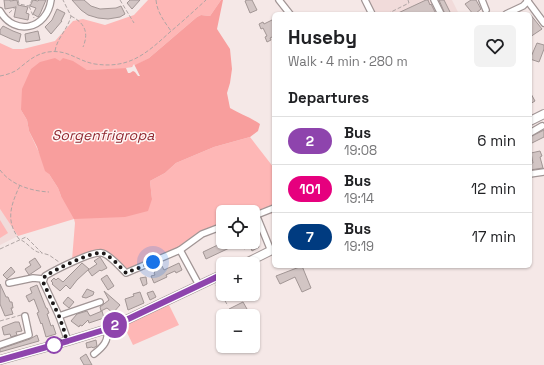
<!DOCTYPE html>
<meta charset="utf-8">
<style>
:root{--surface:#fff;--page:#f2f2f2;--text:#202124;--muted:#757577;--line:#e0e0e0}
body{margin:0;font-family:"Space Grotesk",sans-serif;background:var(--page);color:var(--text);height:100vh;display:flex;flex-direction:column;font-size:15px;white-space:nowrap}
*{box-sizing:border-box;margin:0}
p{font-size:13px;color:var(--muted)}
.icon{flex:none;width:22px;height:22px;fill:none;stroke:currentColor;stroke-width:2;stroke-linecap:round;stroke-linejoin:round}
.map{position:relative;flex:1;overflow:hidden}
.sheet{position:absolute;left:272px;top:12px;width:260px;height:256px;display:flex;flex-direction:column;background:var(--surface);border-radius:6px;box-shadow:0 1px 3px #0004}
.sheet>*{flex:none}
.badge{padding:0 8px;border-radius:13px;font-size:14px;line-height:26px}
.buttons{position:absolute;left:216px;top:205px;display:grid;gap:8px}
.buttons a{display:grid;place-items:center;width:44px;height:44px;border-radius:6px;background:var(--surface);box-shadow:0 1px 3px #0004;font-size:20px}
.you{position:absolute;width:20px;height:20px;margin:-10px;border:3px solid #fff;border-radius:50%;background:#1a73e8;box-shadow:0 0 0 6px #1a73e833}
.map>.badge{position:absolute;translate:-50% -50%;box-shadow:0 0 0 2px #fff}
h2{padding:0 16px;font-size:15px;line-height:36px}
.round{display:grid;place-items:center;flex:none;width:42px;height:42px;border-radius:6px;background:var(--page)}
.overview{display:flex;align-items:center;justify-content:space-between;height:68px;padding:0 16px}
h1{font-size:19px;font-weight:600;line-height:30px}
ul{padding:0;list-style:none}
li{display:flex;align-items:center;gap:12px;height:48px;padding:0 16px;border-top:1px solid var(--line)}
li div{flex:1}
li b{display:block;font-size:15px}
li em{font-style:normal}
li .badge{min-width:44px;font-weight:700;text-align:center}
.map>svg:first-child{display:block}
.built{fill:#f1dbda}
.green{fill:#feb7b6}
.water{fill:#f89e9d}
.pier{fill:#f5e8e7}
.building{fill:#d2c5c4;stroke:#a29695}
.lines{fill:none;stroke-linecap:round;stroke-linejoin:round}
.minor-casing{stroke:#a19595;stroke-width:8}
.highway-casing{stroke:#a19595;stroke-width:10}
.path{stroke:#afa5a4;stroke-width:1;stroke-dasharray:4 2;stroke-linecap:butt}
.minor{stroke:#fff;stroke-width:5.5}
.highway{stroke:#fff;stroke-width:8}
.line-casing{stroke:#fff;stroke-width:9}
.line{stroke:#8e44ad;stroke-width:6}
.walk{stroke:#1c1818;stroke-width:4;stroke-dasharray:0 7.2}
.stop-dot{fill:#fff;stroke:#8e44ad;stroke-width:2}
.labels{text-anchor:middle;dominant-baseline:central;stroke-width:3;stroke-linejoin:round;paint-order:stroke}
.water-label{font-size:14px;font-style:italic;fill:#902831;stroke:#fef7f6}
</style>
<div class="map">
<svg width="544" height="365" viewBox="0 0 544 365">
<rect width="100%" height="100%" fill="#f5e8e7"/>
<g class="built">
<polygon points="365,0 452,0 459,14 372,14"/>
<polygon points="0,209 18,236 0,245"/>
</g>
<g class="green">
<path d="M148,0H221L210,16L201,15L197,17L149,58L129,69L87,70L60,61L21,110L27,120L29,131L49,174L58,188L61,196L152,199L150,181L165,173L176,163L214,147L250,137L274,168V218L269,209L253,216V212H223V226L200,235L181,250L128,270C122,265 116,257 109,253C98,245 82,255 72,260L75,223L74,219L18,236L0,209V43L13,49H23L55,41L73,21L83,19L105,25L134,15Z"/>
<polygon points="0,220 8,233 0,238"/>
<polygon points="167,301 179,325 133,345 122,322"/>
</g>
<path class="water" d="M221,0H223L217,29L230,49L232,69L230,83L227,93L230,108C240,114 250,117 260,124L258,131L250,137L214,147L176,163L165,173L150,181L152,199L148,211L125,217L74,219L61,196L58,188L49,174L45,171L37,147L29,131L27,120L21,110L22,89L31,69L40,62L55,58L60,61L63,58L73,61L87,70L129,68L149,58L197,17L201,15L210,16Z"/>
<polygon class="pier" points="134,64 140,76 138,76 135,72 133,71 130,73 128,73 126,68 132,67"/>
<g class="building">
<polygon points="4,0 10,0 10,1 17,0 18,5 28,7 26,13 29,14 28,20 14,17 16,7 5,9"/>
<polygon points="33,0 38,1 39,0 46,0 40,14 38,17 33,14 36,8 30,6"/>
<polygon points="72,0 84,0 91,6 100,9 116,8 121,6 125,14 120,17 108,19 98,18 88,15 81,10"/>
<polygon points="130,0 140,0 132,9 127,3"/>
<polygon points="247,0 252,0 257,10 250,13 245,1"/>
<polygon points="426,0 428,0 430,5 431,4 436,14 396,14"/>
<polygon points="439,0 444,0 451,14 445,14"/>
<polygon points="471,0 476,0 481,9 475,14 473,14 465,4"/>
<polygon points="57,9 65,13 61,21 62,21 51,34 45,27 52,20"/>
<polygon points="530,14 542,29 530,37"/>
<polygon points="274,19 274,36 270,38 271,40 267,42 265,37 267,36 263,28 261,29 259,24 263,22 264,24"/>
<polygon points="3,26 13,31 21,34 19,42 11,39 0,34 0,30"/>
<polygon points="38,31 40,40 26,42 25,34"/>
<polygon points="537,43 544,45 544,49 539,62 530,59"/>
<polygon points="530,92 535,101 530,104"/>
<polygon points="544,130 544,137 530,144 530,137"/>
<polygon points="540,151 542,156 540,157 543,168 530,170 530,163 533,163 531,153"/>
<polygon points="256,241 259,247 252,251 250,246 244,249 242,242 206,259 203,252 224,242 253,242"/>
<polygon points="100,257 107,268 101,271 100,270 92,276 88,270 97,264 94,261"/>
<polygon points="35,258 41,267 29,275 25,269 31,265 29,262"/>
<polygon points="82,263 89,269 77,280 70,289 66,285 60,291 52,284 53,283 51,281 54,278 56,280 58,278 63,282"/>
<polygon points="179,263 182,270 176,273 175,271 166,275 167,277 154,283 151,276 155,275 154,273 155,272 153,267 157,265 158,267 162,266 164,270"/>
<polygon points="302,266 311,288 302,292 295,277 280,284 276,276"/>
<polygon points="11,267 15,272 7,279 3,275"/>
<polygon points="107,275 114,286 108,290 101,279"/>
<polygon points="146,277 147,284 143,286 140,278"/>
<polygon points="0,284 6,297 8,297 10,302 12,302 13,308 11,308 13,314 5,316 0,304"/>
<polygon points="37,285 46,308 47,308 49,313 47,314 51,326 53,325 56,334 46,337 42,323 41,324 37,313 39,312 34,299 29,302 26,296 32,293 30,288"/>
<polygon points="87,289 94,292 93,295 86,298 82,297"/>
<polygon points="104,291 120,305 113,313 107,308 101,311 100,307 109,300"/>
<polygon points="153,291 156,297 150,300 147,293"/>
<polygon points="140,292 144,303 128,310 125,299 134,296 133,294"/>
<polygon points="68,297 74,302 69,308 63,303"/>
<polygon points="243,302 247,309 233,316 229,309"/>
<polygon points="87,311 90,316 102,311 104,318 89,323 88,320 82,326 80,325 79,327 71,321 77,314"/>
<polygon points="15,322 19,322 22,331 16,332 17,335 11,337 10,334 4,335 2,327"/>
<polygon points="37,335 39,341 0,352 0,349 30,339"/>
<polygon points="96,340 97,346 93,348 92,347 87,348 86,343"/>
<polygon points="86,354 92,365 84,365 80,358"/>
</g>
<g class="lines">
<defs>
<g id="minor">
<polyline points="279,0 290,14"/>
<polyline points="365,0 372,14"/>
<polyline points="434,0 441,14"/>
<polyline points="482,0 486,10"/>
<polyline points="527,0 544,23"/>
<path d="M0,11C15,37 47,29 51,0"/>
<polyline points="506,14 523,6 528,1"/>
<polyline points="530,133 542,126"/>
<polyline points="530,174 544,172"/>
<polyline points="253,216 258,219 271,251"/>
<polyline points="254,216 274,208"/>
<polyline points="180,250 199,285"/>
<polyline points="9,283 33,278 43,279"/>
<polyline points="59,316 100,302"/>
<path d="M68,341L59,316L43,282L45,276C55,270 92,251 102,253C109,254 121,268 126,273L180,250L202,234L223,226"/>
<polyline points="0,345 29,335 25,316"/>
<path d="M94,354C103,347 109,341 107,329"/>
</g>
<g id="highway">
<polyline points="530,121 544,114"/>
<polyline points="244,264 274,249"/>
<polyline points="0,360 68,341 107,329 223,274"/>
</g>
</defs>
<use href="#minor" class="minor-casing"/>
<use href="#highway" class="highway-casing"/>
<g class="path">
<polyline points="18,0 19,4 29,6 32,0"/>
<polyline points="120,0 134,23"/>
<path d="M156,0C157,12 164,21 171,31"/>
<polyline points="29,6 34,18"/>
<polyline points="9,13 19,4"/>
<polyline points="387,14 409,3 408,0"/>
<path d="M71,16C85,23 89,33 83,47"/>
<path d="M55,51C57,38 68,29 71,16L63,0"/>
<path d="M0,76C6,75 12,73 17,70C27,62 35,54 48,52C68,49 77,61 95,64C129,69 146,54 170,32C182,22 194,11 206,0"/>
<path d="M0,170C11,185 31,191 49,192"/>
<path d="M20,185C11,205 5,220 19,239C29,243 32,252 42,253"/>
<polyline points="0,249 26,237 42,253 49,255 59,262"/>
<polyline points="233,264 238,262"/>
<polyline points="216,285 228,306"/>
<polyline points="0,321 21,315"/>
</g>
<use href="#minor" class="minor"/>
<use href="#highway" class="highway"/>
</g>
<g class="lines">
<defs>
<polyline id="line" points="0,360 68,341 107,329 223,274"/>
</defs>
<use href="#line" class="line-casing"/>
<use href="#line" class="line"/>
<path class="walk" d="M54,345L66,336L59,316L43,282L45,276C55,270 92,251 102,253C109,254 121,268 126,273L153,262"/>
</g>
<circle class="stop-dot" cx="54" cy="345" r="8"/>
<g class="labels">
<g class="water-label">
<text x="103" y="135">Sorgenfrigropa</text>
</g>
</g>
</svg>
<div class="buttons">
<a><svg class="icon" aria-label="locate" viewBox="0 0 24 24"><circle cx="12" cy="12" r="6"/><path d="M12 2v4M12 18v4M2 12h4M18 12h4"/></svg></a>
<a>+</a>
<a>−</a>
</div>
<div class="you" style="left:153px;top:262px"></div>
<b class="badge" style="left:115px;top:325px;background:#8e44ad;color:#fff">2</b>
<section class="sheet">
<div class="overview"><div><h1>Huseby</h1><p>Walk · 4 min · 280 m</p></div><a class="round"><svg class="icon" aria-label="heart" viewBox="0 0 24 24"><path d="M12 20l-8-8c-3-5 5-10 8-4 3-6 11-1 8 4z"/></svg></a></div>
<h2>Departures</h2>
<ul>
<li><span class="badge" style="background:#8e44ad;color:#fff">2</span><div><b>Bus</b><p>19:08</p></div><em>6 min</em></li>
<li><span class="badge" style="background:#e6007e;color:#fff">101</span><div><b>Bus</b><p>19:14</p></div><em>12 min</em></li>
<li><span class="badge" style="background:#003b80;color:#fff">7</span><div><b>Bus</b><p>19:19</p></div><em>17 min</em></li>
</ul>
</section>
</div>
